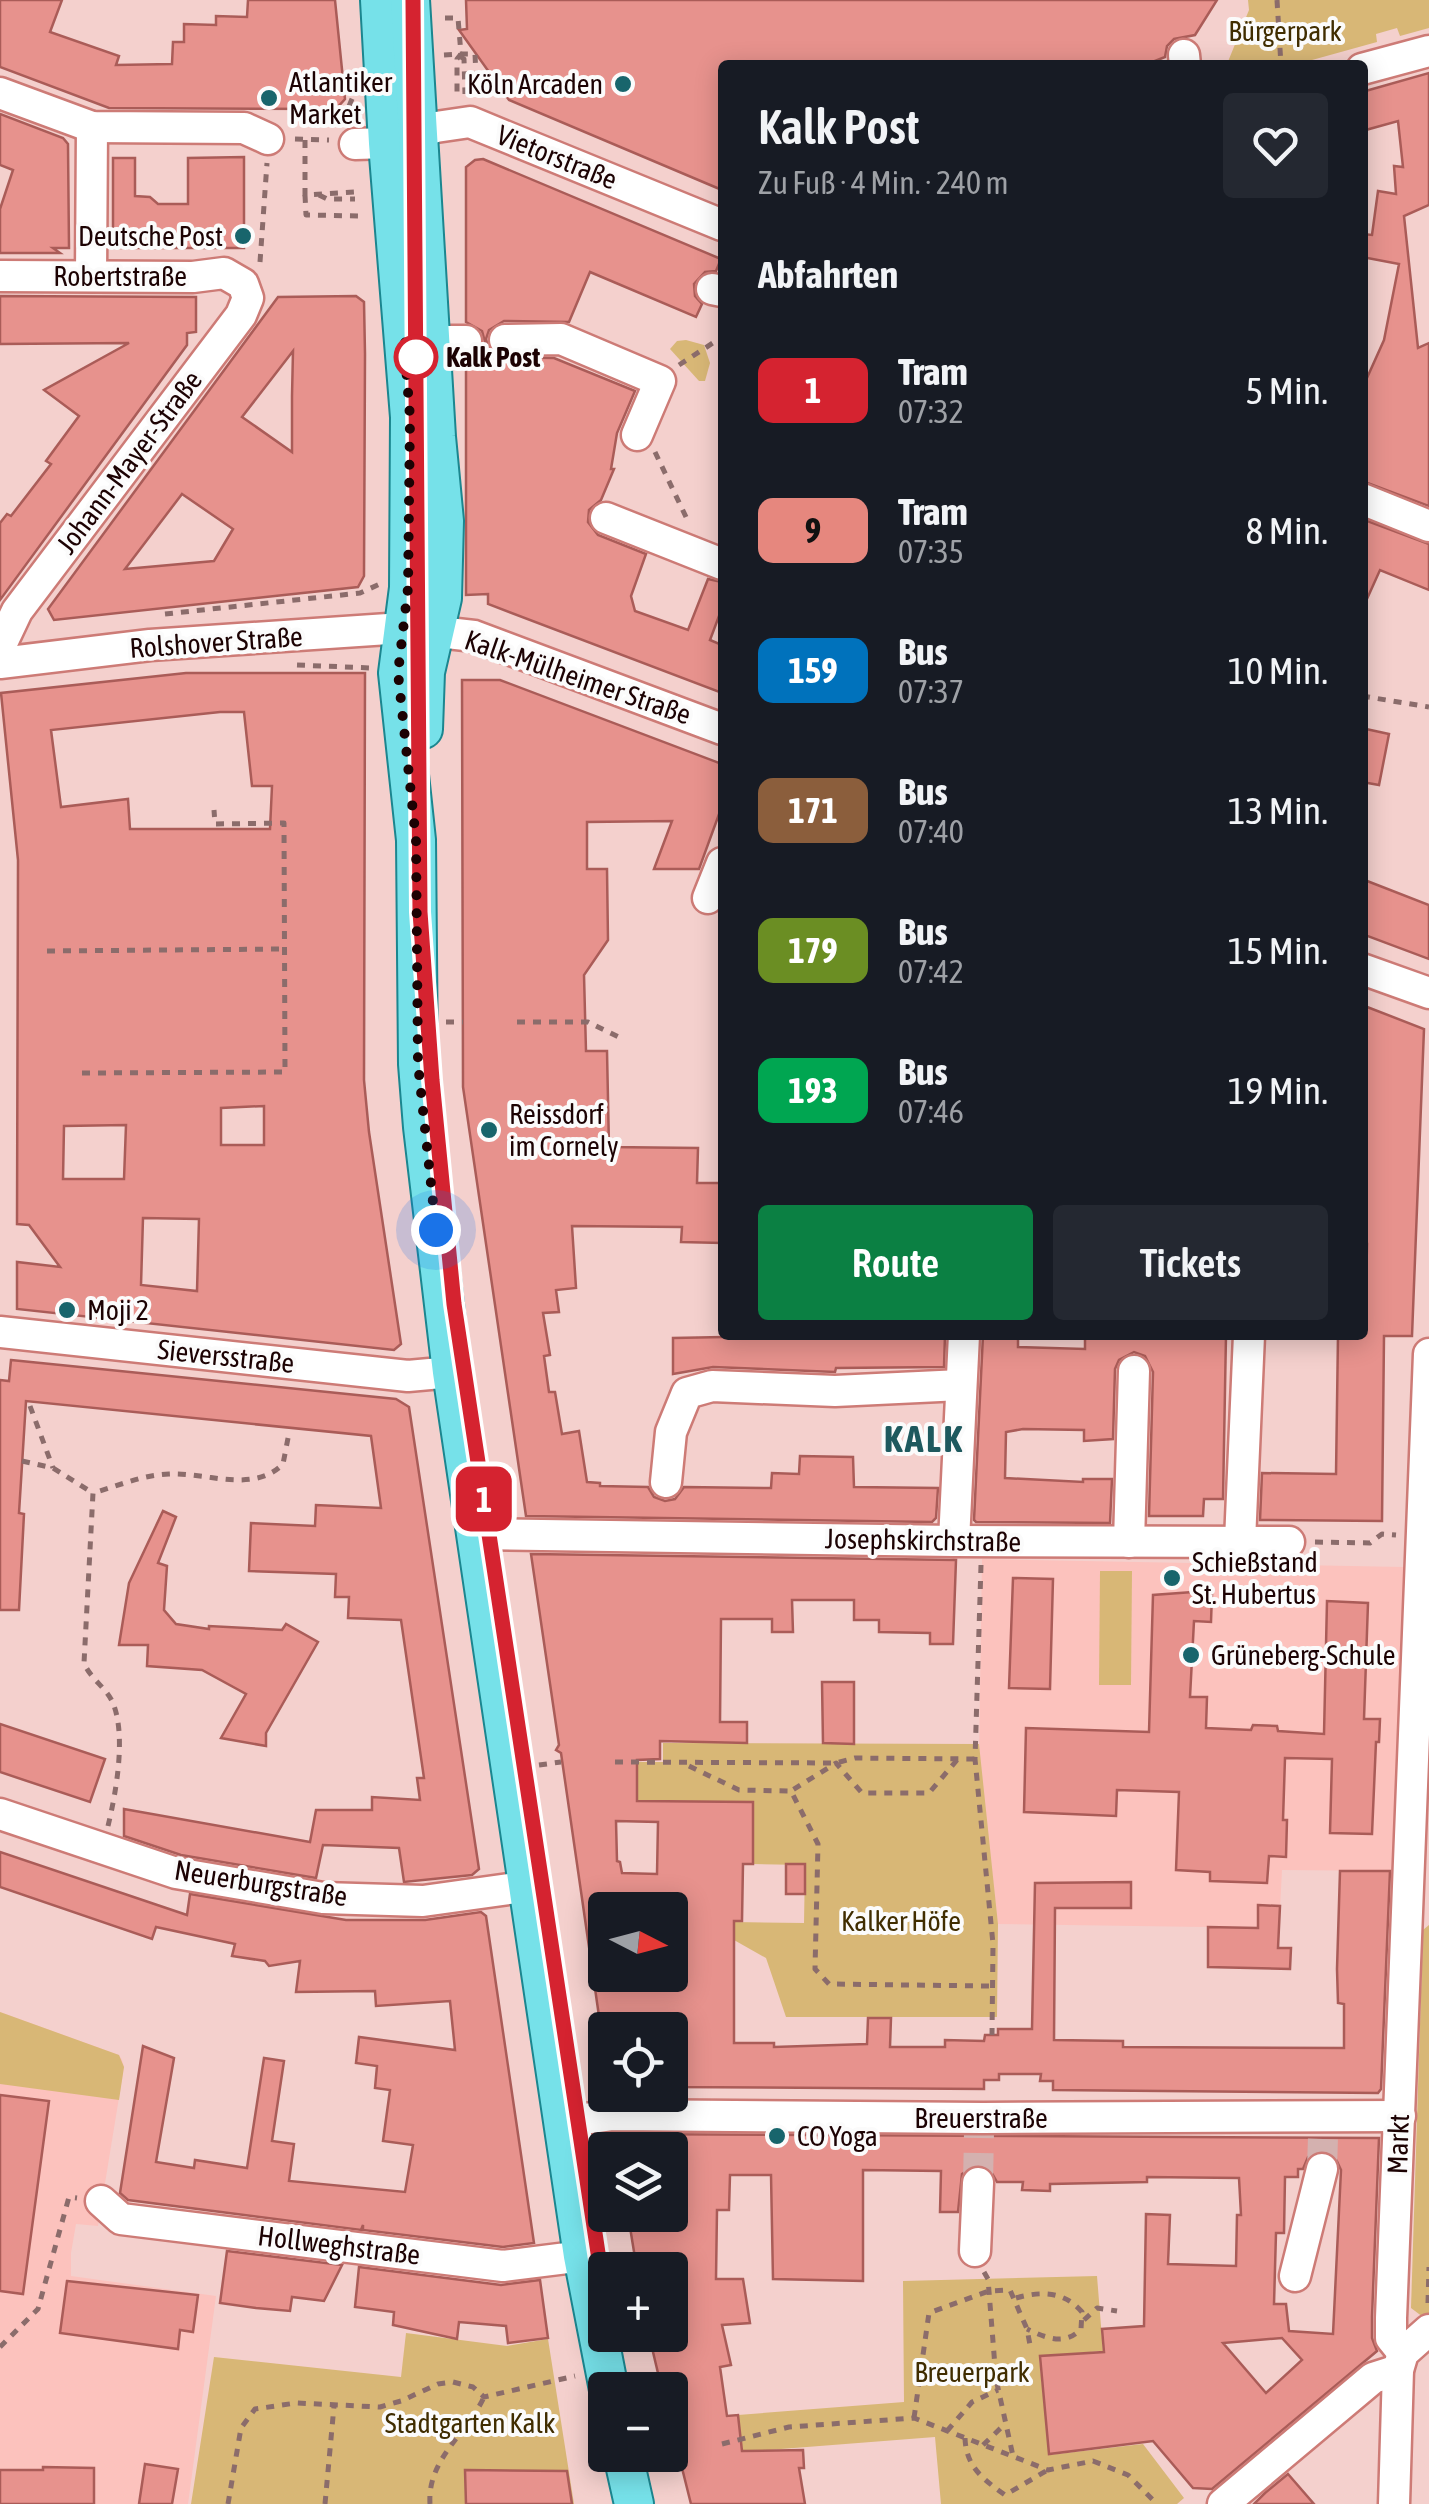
<!DOCTYPE html>
<html lang="de">
<meta charset="utf-8">
<style>
:root{--surface:#171b24;--page:#242831;--text:#f1f3f6;--muted:#9ea1a6;--accent:#0b8043}
body{margin:0;font-family:"Asap Condensed",sans-serif;background:var(--page);color:var(--text);height:100vh;display:flex;flex-direction:column;font-size:38px;white-space:nowrap}
*{box-sizing:border-box;margin:0}
p{font-size:32px;color:var(--muted)}
.icon{flex:none;width:55px;height:55px;fill:none;stroke:currentColor;stroke-width:2;stroke-linecap:round;stroke-linejoin:round}
.map{position:relative;flex:1;overflow:hidden}
.panel{position:absolute;left:718px;top:60px;width:650px;height:1280px;display:flex;flex-direction:column;background:var(--surface);border-radius:10px;box-shadow:0 5px 25px #0003}
.panel>*{flex:none}
.badge{padding:0 20px;border-radius:15px;font-size:35px;line-height:65px}
.needle{width:65px;rotate:96deg}
.tools{position:absolute;left:588px;top:1892px;display:grid;gap:20px}
.tools a{display:grid;place-items:center;width:100px;height:100px;border-radius:10px;background:var(--surface);box-shadow:0 5px 25px #0003;font-size:50px}
.you{position:absolute;width:50px;height:50px;margin:-25px;border:8px solid #fff;border-radius:50%;background:#1a73e8;box-shadow:0 0 0 15px #1a73e833}
.map>.badge{position:absolute;translate:-50% -50%;box-shadow:0 0 0 5px #fff}
h2{padding:0 40px;font-size:38px;line-height:90px}
.round{display:grid;place-items:center;flex:none;width:105px;height:105px;border-radius:10px;background:var(--page)}
.summary{display:flex;align-items:center;justify-content:space-between;height:170px;padding:0 40px}
h1{font-size:48px;font-weight:600;line-height:75px}
.button{display:flex;gap:20px;margin-top:auto;padding:20px 40px}
.button a{flex:1;height:115px;border-radius:10px;background:var(--accent);color:#fff;font-size:40px;font-weight:600;line-height:115px;text-align:center}
.button a+a{background:var(--page);color:var(--text)}
ul{padding:0;list-style:none}
li{display:flex;align-items:center;gap:30px;height:140px;padding:0 40px}
li div{flex:1}
li b{display:block;font-size:38px}
li em{font-style:normal}
li .badge{min-width:110px;font-weight:700;text-align:center}
.map>svg:first-child{display:block}
.built{fill:#fcc2bd}
.green{fill:#d8b776}
.building{fill:#e7928d;stroke:#aa5c58;stroke-width:2.5;fill-rule:evenodd}
.lines{fill:none;stroke-linecap:round;stroke-linejoin:round}
.minor-tunnel{stroke:#d4b1af;stroke-width:30;stroke-dasharray:30 15;stroke-linecap:butt}
.minor-casing{stroke:#cd7b76;stroke-width:35}
.major-casing{stroke:#1b868f;stroke-width:42}
.path{stroke:#8b6c6b;stroke-width:5;stroke-dasharray:8 8;stroke-linecap:butt}
.minor{stroke:#fff;stroke-width:30}
.major{stroke:#76e1e9;stroke-width:38}
.line-casing{stroke:#fff;stroke-width:22}
.line{stroke:#d52330;stroke-width:15}
.walk{stroke:#1c0203;stroke-width:10;stroke-dasharray:0 18}
.poi-dot{fill:#18656c;stroke:#fbfbfb;stroke-width:4}
.stop-dot{fill:#fff;stroke:#d52330;stroke-width:5}
.labels{text-anchor:middle;dominant-baseline:central;stroke-width:8;stroke-linejoin:round;paint-order:stroke}
.park-label{font-size:28px;fill:#402d00;stroke:#fbfbfb}
.poi-label{font-size:28px;fill:#1c0203;stroke:#fbfbfb;text-anchor:start}
.street-label{font-size:28px;fill:#1c0203;stroke:#fbfbfb}
.stop-label{font-size:28px;font-weight:bold;fill:#1c0203;stroke:#fbfbfb;text-anchor:start}
.district-label{font-size:38px;font-weight:bold;letter-spacing:2.5px;fill:#1e595e;stroke:#fbfbfb}
</style>
<div class="map">
<svg width="1429" height="2504" viewBox="0 0 1429 2504">
<rect width="100%" height="100%" fill="#f4d0cd"/>
<g class="built">
<polygon points="982,1559 1404,1567 1393,1871 1282,1870 1279,1928 998,1924 979,1759"/>
<polygon points="0,2012 119,2055 122,2060 124,2067 98,2226 76,2224 71,2253 71,2276 216,2296 188,2504 0,2504"/>
</g>
<g class="green">
<polygon points="1248,0 1429,0 1429,28 1400,36 1397,28 1376,34 1377,42 1294,65 1227,64 1249,10"/>
<polygon points="686,340 704,345 710,363 705,381 699,381 670,349 677,341"/>
<polygon points="1100,1571 1132,1571 1131,1685 1099,1685"/>
<polygon points="663,1743 979,1744 998,1924 997,2017 786,2017 766,1958 734,1940 734,1922 804,1923 805,1865 753,1864 752,1802 638,1800 638,1762 663,1762"/>
<polygon points="1429,1925 1429,2316 1423,2317 1411,2308 1423,1930"/>
<polygon points="0,2012 119,2055 124,2067 119,2100 0,2084"/>
<polygon points="1097,2276 1103,2351 1039,2356 1049,2455 1143,2444 1184,2498 1177,2504 941,2504 935,2437 743,2452 738,2415 904,2402 903,2281"/>
<polygon points="406,2333 507,2346 548,2339 574,2504 191,2504 214,2357 401,2377"/>
</g>
<g class="building">
<polygon points="0,0 62,0 50,32 119,56 116,65 172,64 173,42 184,42 184,24 216,25 216,16 247,17 248,0 335,0 345,99 336,109 109,108 0,67"/>
<polygon points="466,0 1217,0 1195,35 1174,39 1167,46 1165,57 1145,65 722,65 722,190 509,100 459,30 467,29"/>
<polygon points="1429,73 1429,205 1404,216 1418,348 1429,343 1429,506 1362,481 1362,389 1384,340 1399,264 1362,257 1362,234 1372,235 1378,191 1396,194 1394,166 1403,167 1398,121 1362,131 1362,92"/>
<polygon points="0,114 63,138 68,144 69,248 53,248 60,253 0,253 0,209 13,170 0,165"/>
<polygon points="244,157 244,248 113,248 113,158 135,158 135,196 150,197 158,204 188,204 188,158"/>
<polygon points="483,159 721,259 716,271 705,272 694,284 695,296 702,304 696,317 590,272 569,322 504,321 489,330 486,339 489,349 497,357 554,358 635,391 617,433 611,469 614,469 601,500 589,510 588,522 598,535 646,554 631,596 635,611 688,630 708,579 722,582 722,608 710,640 722,645 722,693 488,604 488,594 466,595 466,360 476,357 485,342 482,331 466,322 466,167 475,160"/>
<polygon points="0,296 196,297 196,332 187,333 187,345 0,600 0,523 7,514 11,516 51,464 46,461 79,416 44,390 129,343 0,344"/>
<path d="M356,296L364,302L365,354L364,576L358,587L54,620L48,609L278,297ZM293,351L292,396V452L242,417ZM182,494L233,529L214,561L125,569Z"/>
<polygon points="1362,519 1429,544 1429,590 1380,570 1362,610"/>
<path d="M186,673H365L364,1080L369,1132L401,1344L394,1350L17,1309V1262L60,1267L29,1225L17,1224L18,860L1,693ZM220,712H244L252,786H272L270,829H130L128,799L61,807L51,730ZM264,1106V1145H221V1108ZM126,1125L124,1179H63L64,1126ZM143,1218L199,1219L197,1291L141,1285Z"/>
<polygon points="462,680 500,680 722,764 722,806 699,869 654,869 672,821 587,822 587,869 607,869 608,940 584,975 586,1051 607,1051 609,1147 698,1148 697,1183 722,1183 722,1243 681,1242 682,1227 572,1226 576,1288 556,1290 559,1312 543,1313 550,1355 544,1356 549,1392 555,1392 562,1434 579,1431 587,1482 600,1483 600,1486 648,1487 654,1497 665,1501 675,1499 684,1487 771,1488 772,1473 799,1474 800,1456 853,1457 854,1487 938,1488 936,1518 932,1522 526,1516 463,1087"/>
<polygon points="1366,729 1389,734 1379,785 1362,782"/>
<polygon points="1362,879 1429,905 1429,959 1362,934"/>
<polygon points="1362,1005 1424,1029 1412,1336 1384,1336 1382,1521 1260,1520 1262,1473 1336,1474 1338,1335 1365,1335 1367,1244 1362,1244"/>
<polygon points="836,1335 945,1335 944,1367 836,1368 835,1372 713,1367 673,1374 673,1338"/>
<polygon points="983,1335 1018,1335 1018,1347 1085,1349 1085,1335 1226,1335 1223,1499 1204,1499 1203,1516 1149,1516 1153,1372 1145,1356 1134,1352 1119,1360 1115,1369 1113,1439 1084,1441 1084,1430 1023,1429 1006,1432 1005,1478 1083,1482 1083,1479 1112,1479 1110,1523 976,1522 974,1520"/>
<polygon points="11,1360 396,1399 409,1407 479,1869 472,1875 404,1882 399,1848 323,1845 316,1878 181,1855 124,1836 124,1809 310,1842 316,1810 372,1810 372,1797 420,1800 417,1778 424,1778 401,1620 348,1618 349,1597 335,1597 336,1574 249,1571 251,1523 315,1526 316,1505 381,1508 371,1436 26,1401 19,1513 24,1514 19,1610 0,1610 0,1380 9,1381"/>
<polygon points="163,1511 176,1517 158,1563 167,1566 164,1610 176,1624 209,1629 209,1626 282,1630 286,1624 318,1642 266,1733 266,1746 221,1738 246,1694 202,1670 147,1666 148,1645 119,1645 129,1583"/>
<path d="M531,1554L956,1560L953,1644H930V1633L879,1632V1620H854V1600H792L793,1632H772V1619H721L720,1722H747V1743L660,1741V1759L637,1760V1801L753,1802V1864H743L742,1921H734V2043H774V2047L867,2044L868,2018H891L890,2047H945V2040L984,2041L985,2035H998V2029H1032L1035,1883L1131,1882V1908H1055L1054,2040L1123,2041V2047L1344,2048V2004L1338,2003L1337,1969L1340,1871H1390L1381,2089L1378,2093L1053,2090V2081H1040L1041,2074H999V2080H984V2089L670,2087V2030H601L561,1753L556,1750L559,1745ZM616,1821L658,1822L657,1874L622,1873L620,1862L617,1861ZM605,1910H670V1975H605Z"/>
<polygon points="1013,1578 1053,1579 1050,1689 1009,1688"/>
<polygon points="1193,1592 1212,1593 1211,1622 1194,1621 1190,1697 1207,1697 1206,1728 1251,1730 1253,1725 1277,1726 1278,1731 1324,1734 1327,1601 1368,1603 1364,1719 1380,1719 1379,1742 1376,1742 1372,1834 1330,1833 1332,1759 1285,1758 1283,1820 1287,1820 1286,1857 1269,1856 1267,1883 1210,1881 1210,1872 1176,1870 1179,1792 1117,1790 1116,1816 1024,1812 1026,1728 1149,1732 1153,1595"/>
<polygon points="822,1682 854,1682 854,1744 823,1743"/>
<polygon points="0,1724 105,1759 90,1802 0,1772"/>
<polygon points="0,1852 187,1915 190,1894 346,1920 425,1920 481,1912 486,1916 534,2243 503,2247 363,2230 363,2225 361,2230 128,2200 120,2193 143,2046 174,2058 156,2162 194,2168 195,2160 247,2168 264,2058 284,2061 272,2141 294,2144 289,2181 405,2192 413,2145 383,2141 390,2090 375,2088 377,2066 356,2063 359,2037 455,2050 450,2001 376,2006 375,1991 296,1992 300,1961 269,1966 265,1961 232,1956 235,1944 156,1927 152,1939 0,1887"/>
<rect x="786" y="1864" width="19" height="30"/>
<polygon points="1258,1905 1280,1906 1278,1948 1291,1948 1290,1969 1208,1967 1208,1927 1258,1928"/>
<polygon points="0,2095 49,2101 23,2294 0,2291"/>
<path d="M616,2134L1379,2138L1372,2317V2338L1377,2351L1212,2489L1193,2488L1153,2441L1049,2454L1040,2356L1104,2352L1102,2329L1144,2326L1146,2214L1170,2215L1168,2264L1236,2266L1237,2215H1241L1239,2178L1147,2177V2182L1050,2184V2191L1022,2190L1023,2182H997L989,2168L978,2164L962,2174L958,2212H940L941,2171L863,2170V2281L773,2279L771,2175H730L729,2210H717L716,2279H743L750,2323L722,2325L731,2365L720,2367L727,2416L738,2415L742,2451L803,2450L804,2468H799L805,2504H691L678,2452L670,2454V2390H662L649,2335H670V2270H637L628,2215H670V2150H618ZM1318,2151L1334,2155L1341,2170L1333,2334L1289,2331L1286,2304H1274L1276,2233H1284L1285,2177H1298V2169H1303L1308,2157ZM1282,2338L1302,2360L1266,2393L1223,2343Z"/>
<polygon points="227,2251 342,2265 324,2301 292,2297 290,2311 256,2308 220,2303"/>
<polygon points="359,2267 501,2285 540,2280 548,2338 508,2343 506,2326 459,2322 457,2339 393,2325 394,2312 355,2307"/>
<polygon points="67,2281 198,2295 193,2332 180,2330 178,2349 60,2333"/>
<polygon points="145,2464 178,2469 172,2504 139,2504"/>
<polygon points="43,2467 94,2468 94,2504 0,2504 0,2470 43,2470"/>
<polygon points="465,2470 567,2471 572,2504 466,2504"/>
<polygon points="1288,2474 1314,2504 1254,2504 1265,2493"/>
</g>
<g class="lines">
<g class="minor-tunnel">
<polyline points="1322,2169 1323,2137"/>
<polyline points="978,2183 979,2133"/>
</g>
<defs>
<g id="minor">
<polyline points="1184,55 1185,65"/>
<polyline points="1362,69 1429,51"/>
<polyline points="0,93 92,127 244,128 268,139"/>
<polyline points="355,144 388,143 436,127 470,122 722,225"/>
<polyline points="0,276 193,277 224,273 243,284 248,298 241,315 17,611 0,647"/>
<polyline points="91,276 92,127"/>
<polyline points="712,289 722,291"/>
<polyline points="505,340 561,339 660,381 637,435"/>
<polyline points="431,341 466,341"/>
<polyline points="1362,499 1429,526"/>
<polyline points="606,518 722,564"/>
<polyline points="0,663 150,645 403,628 474,636 722,729"/>
<polyline points="708,898 722,863"/>
<polyline points="1362,969 1429,993"/>
<polyline points="0,1332 408,1376 452,1372"/>
<polyline points="666,1482 671,1432 687,1393 712,1386 835,1391 961,1385"/>
<polyline points="477,1534 954,1541 1289,1542"/>
<polyline points="954,1541 964,1335"/>
<polyline points="1240,1541 1249,1335"/>
<polyline points="1129,1542 1134,1371"/>
<polyline points="0,1814 176,1873 323,1898 423,1901 530,1886"/>
<polyline points="563,2122 613,2115 983,2118 1400,2116"/>
<polyline points="101,2201 121,2219 503,2266 583,2256"/>
<polyline points="975,2251 978,2183"/>
<polyline points="1295,2276 1322,2169"/>
<polyline points="1403,2353 1391,2338 1391,2318 1429,1354"/>
<polyline points="1223,2504 1373,2378 1398,2370"/>
<polyline points="1394,2504 1398,2370 1403,2353 1429,2330"/>
</g>
<g id="major">
<polyline points="380,0 388,143 410,417 409,588 398,673 416,840 418,1064 423,1127 452,1372 583,2256 609,2390"/>
<polyline points="410,0 436,437 444,521 442,598 425,672 423,729"/>
<polyline points="623,2455 634,2504"/>
</g>
</defs>
<use href="#minor" class="minor-casing"/>
<use href="#major" class="major-casing"/>
<g class="path">
<polyline points="1277,0 1281,65"/>
<polyline points="445,18 458,18 461,54 475,54 477,97"/>
<polyline points="444,55 461,54 457,59 457,93"/>
<polyline points="461,57 464,59 465,94"/>
<polyline points="477,89 492,76"/>
<polyline points="343,121 354,94"/>
<polyline points="295,139 329,140"/>
<polyline points="305,140 305,195 355,192"/>
<polyline points="305,195 306,215 362,216"/>
<polyline points="319,195 327,199 355,199"/>
<polyline points="260,262 267,163"/>
<polyline points="679,365 722,337"/>
<polyline points="655,452 687,519"/>
<polyline points="165,614 360,593 380,584"/>
<polyline points="297,665 371,668"/>
<polyline points="1362,696 1429,707"/>
<polyline points="47,951 284,949"/>
<polyline points="446,1022 463,1022"/>
<polyline points="517,1022 588,1022 623,1039"/>
<polyline points="82,1073 285,1072 284,823 215,824 214,810"/>
<polyline points="30,1406 53,1468"/>
<polyline points="22,1461 53,1468 93,1493"/>
<polyline points="1315,1542 1370,1543 1382,1534 1396,1535"/>
<polyline points="981,1565 975,1759 993,1944 992,2035"/>
<polyline points="957,1760 929,1793 862,1793 836,1763 791,1791 818,1844 815,1969 829,1984 991,1986"/>
<polyline points="615,1762 836,1763 855,1758 975,1759"/>
<polyline points="539,1765 561,1762"/>
<polyline points="689,1766 739,1790 791,1791"/>
<path d="M108,1826C116,1793 127,1733 112,1701C105,1687 90,1678 84,1663L93,1493C118,1486 142,1475 169,1474C206,1472 253,1494 283,1464L289,1433"/>
<polyline points="984,2272 988,2279 996,2379 1013,2456"/>
<path d="M1016,2298C1041,2291 1064,2291 1082,2312L1081,2329C1065,2346 1046,2338 1027,2329"/>
<polyline points="1428,2303 1429,2267"/>
<polyline points="1084,2320 1097,2308 1117,2311"/>
<polyline points="0,2347 38,2309 69,2197 77,2198"/>
<polyline points="914,2418 929,2313 989,2291 1010,2290 1027,2329 1031,2350"/>
<polyline points="947,2431 972,2402 998,2390"/>
<path d="M965,2438C966,2467 983,2479 1005,2495L1046,2471"/>
<polyline points="722,2444 789,2427 914,2418 1048,2470 1093,2461 1128,2475 1157,2504"/>
<polyline points="983,2445 1006,2423"/>
<polyline points="670,2448 671,2448"/>
<polyline points="228,2504 241,2428 255,2409 296,2403 380,2407 401,2401 438,2384 453,2382 473,2387 484,2397 575,2376"/>
<polyline points="325,2504 334,2406"/>
<path d="M430,2504C427,2459 467,2434 484,2397"/>
</g>
<use href="#minor" class="minor"/>
<use href="#major" class="major"/>
</g>
<g class="lines">
<defs>
<polyline id="line" points="413,0 420,912 432,1080 454,1304 605,2299"/>
</defs>
<use href="#line" class="line-casing"/>
<use href="#line" class="line"/>
<polyline class="walk" points="416,357 404,341 410,417 408,588 398,673 416,840 418,1064 436,1230"/>
</g>
<g class="poi-dot">
<circle cx="623" cy="84" r="10"/>
<circle cx="269" cy="98" r="10"/>
<circle cx="243" cy="236" r="10"/>
<circle cx="489" cy="1130" r="10"/>
<circle cx="67" cy="1310" r="10"/>
<circle cx="1172" cy="1578" r="10"/>
<circle cx="1191" cy="1655" r="10"/>
<circle cx="777" cy="2136" r="10"/>
</g>
<circle class="stop-dot" cx="416" cy="357" r="20"/>
<g class="labels">
<g class="park-label">
<text x="1285" y="31">Bürgerpark</text>
<text x="901" y="1921">Kalker Höfe</text>
<text x="972" y="2372">Breuerpark</text>
<text x="470" y="2423">Stadtgarten Kalk</text>
</g>
<g class="poi-label">
<text x="289" y="82">Atlantiker<tspan x="289" dy="32">Market</tspan></text>
<text x="603" y="84" text-anchor="end">Köln Arcaden</text>
<text x="223" y="236" text-anchor="end">Deutsche Post</text>
<text x="509" y="1114">Reissdorf<tspan x="509" dy="32">im Cornely</tspan></text>
<text x="87" y="1310">Moji 2</text>
<text x="1192" y="1562">Schießstand<tspan x="1192" dy="32">St. Hubertus</tspan></text>
<text x="1211" y="1655">Grüneberg-Schule</text>
<text x="797" y="2136">CO Yoga</text>
</g>
<g class="street-label">
<text transform="translate(557 157) rotate(22)">Vietorstraße</text>
<text x="120" y="276">Robertstraße</text>
<text transform="translate(129 462) rotate(-53)">Johann-Mayer-Straße</text>
<text transform="translate(216 642) rotate(-4)">Rolshover Straße</text>
<text transform="translate(578 677) rotate(19)">Kalk-Mülheimer Straße</text>
<text transform="translate(226 1356) rotate(6)">Sieversstraße</text>
<text transform="translate(923 1540) rotate(1)">Josephskirchstraße</text>
<text transform="translate(261 1883) rotate(9)">Neuerburgstraße</text>
<text x="981" y="2118">Breuerstraße</text>
<text transform="translate(1398 2144) rotate(-88)">Markt</text>
<text transform="translate(339 2245) rotate(7)">Hollweghstraße</text>
</g>
<g class="stop-label">
<text x="446" y="357">Kalk Post</text>
</g>
<g class="district-label">
<text x="924" y="1438">KALK</text>
</g>
</g>
</svg>
<div class="tools">
<a><svg class="needle" viewBox="-14 -14 28 28"><path d="M0-13l5 13h-10z" fill="#e53935"/><path d="M0 13l5-13h-10z" fill="#9ea1a6"/></svg></a>
<a><svg class="icon" aria-label="locate" viewBox="0 0 24 24"><circle cx="12" cy="12" r="6"/><path d="M12 2v4M12 18v4M2 12h4M18 12h4"/></svg></a>
<a><svg class="icon" aria-label="layers" viewBox="0 0 24 24"><path d="M12 4l9 5-9 5-9-5zM3 14l9 5 9-5"/></svg></a>
<a>+</a>
<a>−</a>
</div>
<div class="you" style="left:436px;top:1230px"></div>
<b class="badge" style="left:484px;top:1499px;background:#d52330;color:#fff">1</b>
<section class="panel">
<div class="summary"><div><h1>Kalk Post</h1><p>Zu Fuß · 4 Min. · 240 m</p></div><a class="round"><svg class="icon" aria-label="heart" viewBox="0 0 24 24"><path d="M12 20l-8-8c-3-5 5-10 8-4 3-6 11-1 8 4z"/></svg></a></div>
<h2>Abfahrten</h2>
<ul>
<li><span class="badge" style="background:#d52330;color:#fff">1</span><div><b>Tram</b><p>07:32</p></div><em>5 Min.</em></li>
<li><span class="badge" style="background:#e6877e;color:#111">9</span><div><b>Tram</b><p>07:35</p></div><em>8 Min.</em></li>
<li><span class="badge" style="background:#0072bc;color:#fff">159</span><div><b>Bus</b><p>07:37</p></div><em>10 Min.</em></li>
<li><span class="badge" style="background:#8b5e3c;color:#fff">171</span><div><b>Bus</b><p>07:40</p></div><em>13 Min.</em></li>
<li><span class="badge" style="background:#6b8e23;color:#fff">179</span><div><b>Bus</b><p>07:42</p></div><em>15 Min.</em></li>
<li><span class="badge" style="background:#00a651;color:#fff">193</span><div><b>Bus</b><p>07:46</p></div><em>19 Min.</em></li>
</ul>
<div class="button"><a>Route</a><a>Tickets</a></div>
</section>
</div>
